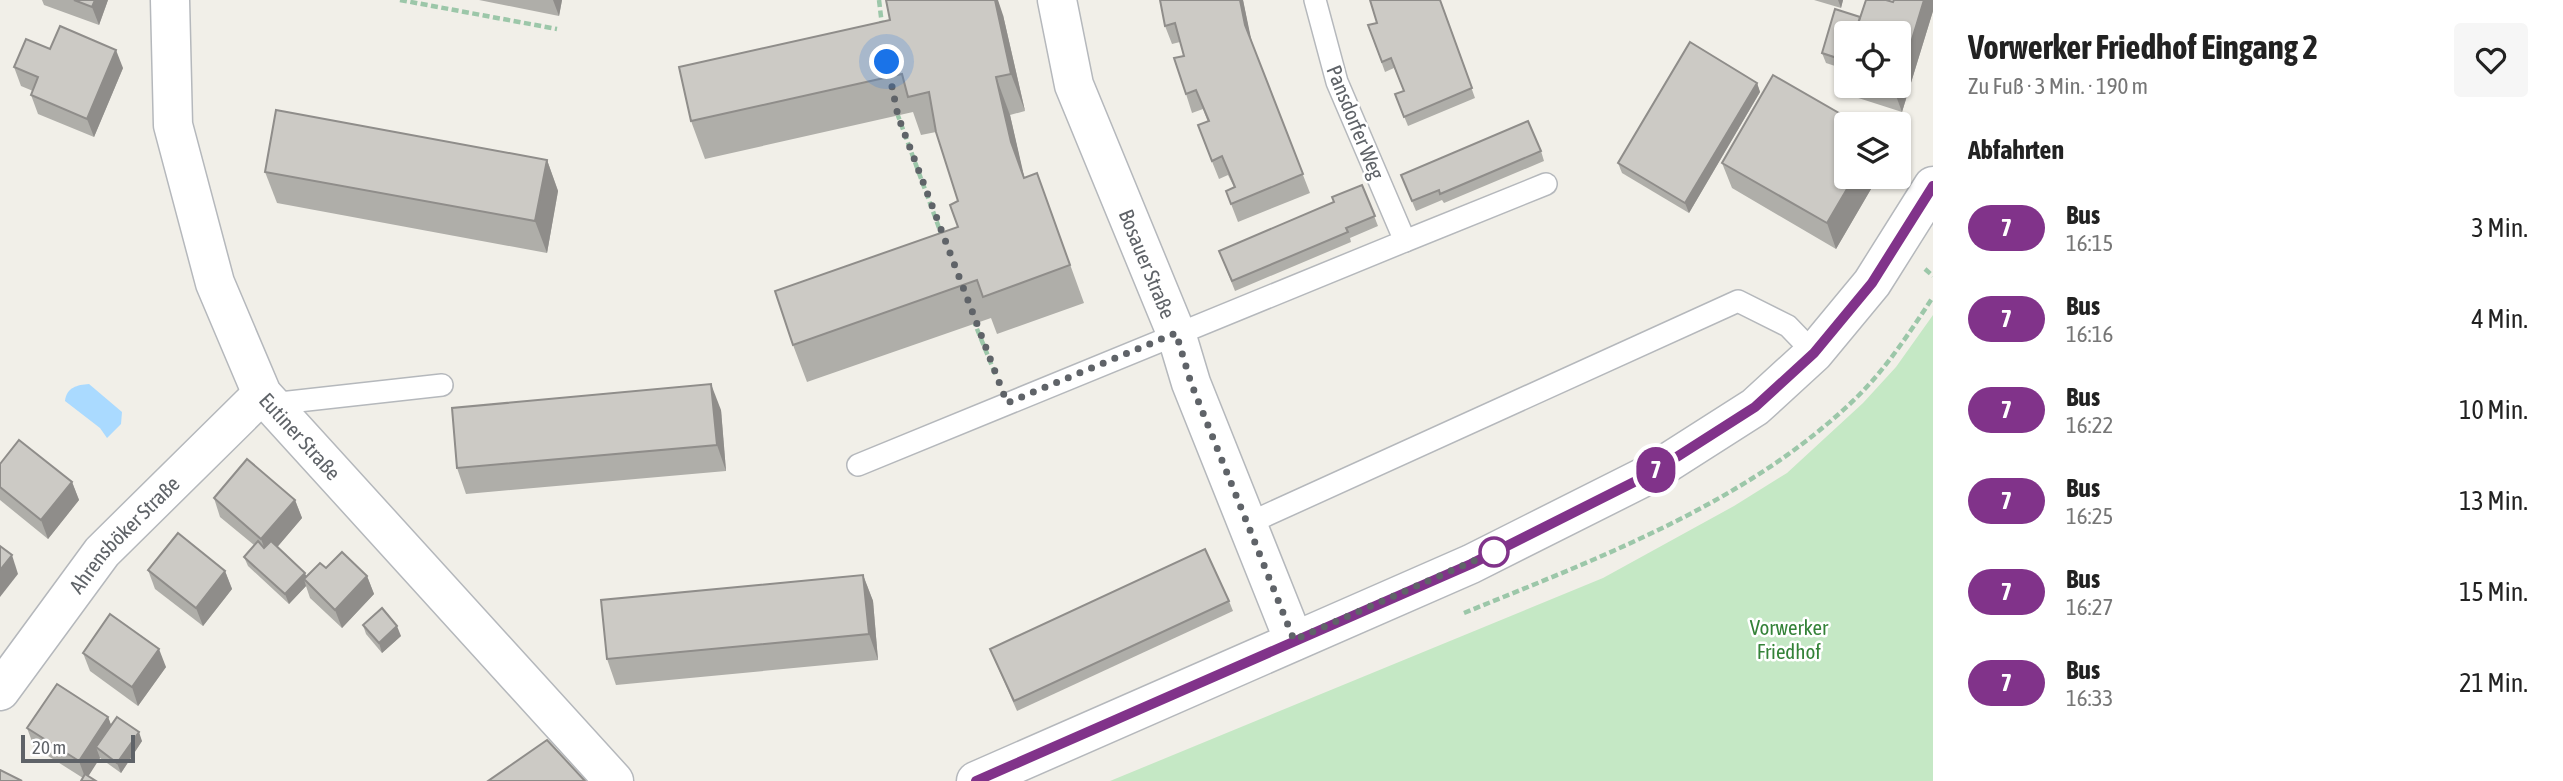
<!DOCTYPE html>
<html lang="de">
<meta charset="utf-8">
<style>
:root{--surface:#fff;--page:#f6f6f6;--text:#222;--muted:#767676}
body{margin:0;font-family:"Asap Condensed",sans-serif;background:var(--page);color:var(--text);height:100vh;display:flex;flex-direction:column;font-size:26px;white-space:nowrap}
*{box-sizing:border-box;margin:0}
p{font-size:23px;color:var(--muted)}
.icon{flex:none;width:38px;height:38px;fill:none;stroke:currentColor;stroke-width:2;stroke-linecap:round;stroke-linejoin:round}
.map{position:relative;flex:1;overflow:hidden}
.details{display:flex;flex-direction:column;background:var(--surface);width:630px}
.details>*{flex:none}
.badge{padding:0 14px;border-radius:23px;font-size:24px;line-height:46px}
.fabs{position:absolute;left:1834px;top:21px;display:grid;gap:14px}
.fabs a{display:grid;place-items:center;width:77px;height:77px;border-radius:7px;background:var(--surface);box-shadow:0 2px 5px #0004;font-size:35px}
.scale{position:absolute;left:21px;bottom:18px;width:114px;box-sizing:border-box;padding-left:7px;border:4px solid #5f6368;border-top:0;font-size:19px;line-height:24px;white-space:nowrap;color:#5f6368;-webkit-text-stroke:5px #fff;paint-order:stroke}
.you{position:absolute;width:35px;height:35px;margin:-18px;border:5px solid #fff;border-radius:50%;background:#1a73e8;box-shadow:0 0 0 10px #1a73e833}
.map>.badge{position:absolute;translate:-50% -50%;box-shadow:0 0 0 4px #fff}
h2{padding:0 35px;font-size:26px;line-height:63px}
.round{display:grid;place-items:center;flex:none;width:74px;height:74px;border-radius:7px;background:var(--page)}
.head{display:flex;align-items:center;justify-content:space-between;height:119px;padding:0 35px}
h1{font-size:33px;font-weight:700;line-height:52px}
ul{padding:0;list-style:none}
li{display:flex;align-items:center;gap:21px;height:91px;padding:0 35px}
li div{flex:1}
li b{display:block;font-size:26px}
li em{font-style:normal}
li .badge{min-width:77px;font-weight:700;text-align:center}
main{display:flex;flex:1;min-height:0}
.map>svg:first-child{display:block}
.green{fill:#c5e8c5}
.water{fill:#aadaff}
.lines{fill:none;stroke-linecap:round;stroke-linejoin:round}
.service-casing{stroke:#b5b8bc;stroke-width:24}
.minor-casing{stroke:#b5b8bc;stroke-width:41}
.tertiary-casing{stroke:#b5b8bc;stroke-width:41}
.path{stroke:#9cc7a9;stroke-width:4.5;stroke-dasharray:7 3.5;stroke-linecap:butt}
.service{stroke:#fff;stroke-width:21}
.minor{stroke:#fff;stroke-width:38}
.tertiary{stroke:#fff;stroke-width:38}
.wall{fill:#afaea9;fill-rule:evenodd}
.shaded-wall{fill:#8f8d8a}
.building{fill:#cccac5;stroke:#8f8d8a;stroke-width:2}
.line-casing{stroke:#fff;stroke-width:16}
.line{stroke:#81338a;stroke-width:10}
.walk{stroke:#5f6368;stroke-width:7;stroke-dasharray:0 12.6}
.stop-dot{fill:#fff;stroke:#81338a;stroke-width:3.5}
.labels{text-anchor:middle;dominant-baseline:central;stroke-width:5;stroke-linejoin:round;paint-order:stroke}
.street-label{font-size:21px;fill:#5f6368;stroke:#fff}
.park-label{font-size:21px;fill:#348238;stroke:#fff}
</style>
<main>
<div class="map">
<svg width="1933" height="781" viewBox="0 0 1933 781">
<rect width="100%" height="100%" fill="#f1efe8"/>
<polygon class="green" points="1933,315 1933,781 1110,781 1603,578 1734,506 1787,473 1863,403 1896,367"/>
<path class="water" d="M89,384L122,412L121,424L107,438L100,428L65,401C67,387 77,385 89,384Z"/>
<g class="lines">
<defs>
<g id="service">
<polyline points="1405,241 1546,184"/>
<polyline points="271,404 442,385"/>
<polyline points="858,465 1405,241 1337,82 1315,0"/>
<polyline points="1247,524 1738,301 1788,326 1814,353"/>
</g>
<g id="minor">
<path id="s1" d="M170,0L173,125L215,283L262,394L614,781"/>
<path id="s2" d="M1057,0L1074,85L1176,333L1191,383L1294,641"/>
<path id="s3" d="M0,691L102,552L262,394"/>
</g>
<polyline id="tertiary" points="976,781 1471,564 1650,474 1755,407 1814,353 1872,283 1933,186"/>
</defs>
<use href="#service" class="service-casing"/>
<use href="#minor" class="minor-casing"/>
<use href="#tertiary" class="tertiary-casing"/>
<g class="path">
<polyline points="400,0 557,29"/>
<polyline points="879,0 882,25"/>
<polyline points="897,113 942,236"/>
<polyline points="1925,269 1933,276"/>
<polyline points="973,319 996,376"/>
<path d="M1464,613C1601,557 1747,503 1855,399C1886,369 1910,332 1933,297"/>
</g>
<use href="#service" class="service"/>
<use href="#minor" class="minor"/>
<use href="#tertiary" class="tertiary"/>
</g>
<g class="wall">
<polygon points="42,0 108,0 99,25 44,5"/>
<polygon points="479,0 562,0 559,16"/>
<polygon points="1160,0 1243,0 1251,41 1310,193 1238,222 1226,191 1234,187 1228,175 1219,179 1205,144 1198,125 1208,122 1203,109 1192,113 1186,94 1184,56 1180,42 1172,44 1165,26"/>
<polygon points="1440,0 1475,98 1408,126 1395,94 1404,91 1394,68 1385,72 1368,25 1377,23"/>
<polygon points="1814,0 1843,0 1841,8"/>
<path d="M1866,0H1886L1893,2L1894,0H1933V11L1902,112L1849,95L1842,76L1844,69L1826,63L1822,53L1835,9L1860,17ZM1846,33H1899V86H1846Z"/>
<polygon points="1003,15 1025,111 1010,115 1024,178 1037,173 1084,303 997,334 991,318 807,382 793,345 958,227 958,201 936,132 921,135 913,112 705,159 691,121 890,20"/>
<polygon points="50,49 123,68 94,137 38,114 31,95 33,91 21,86 14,67"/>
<polygon points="1757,83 1760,92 1689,213 1622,173 1618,163"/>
<polygon points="1541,151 1544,161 1444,203 1442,200 1416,211 1401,175"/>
<polygon points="547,160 558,191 547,253 277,203 265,172"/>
<polygon points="1722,163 1846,177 1878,177 1836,249 1732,188"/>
<polygon points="1362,185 1378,226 1350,238 1351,242 1235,291 1219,251 1334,202"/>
<polygon points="721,410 726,471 466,494 457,468"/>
<polygon points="0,464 72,482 79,500 48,539 0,500"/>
<polygon points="214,498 295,500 302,518 277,547 306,576 326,568 367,576 374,594 342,628 310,598 306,586 289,604 248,566 244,557 254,545 220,517"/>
<polygon points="148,570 225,571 232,589 203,626 155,589"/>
<polygon points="863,575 873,601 878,660 616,685 607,659"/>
<polygon points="1229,601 1233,611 1017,711 990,649"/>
<polygon points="363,625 401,636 382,653 366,634"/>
<polygon points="83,653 166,667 138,706 90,671"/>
<polygon points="108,717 111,725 142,741 121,773 100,758 83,778 34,747 27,728"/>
</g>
<g class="shaded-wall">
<polygon points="95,0 108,0 99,25 92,7"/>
<polygon points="553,0 562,0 559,16"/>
<polygon points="995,0 998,0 1003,15 1025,111 1011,74"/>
<polygon points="1240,0 1243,0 1252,43 1245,25"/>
<polygon points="1838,0 1843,0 1841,8"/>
<polygon points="1924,0 1933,0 1933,11 1902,112 1895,93 1898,86 1899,86 1899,82"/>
<polygon points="116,50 123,68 94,137 87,119"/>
<polygon points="996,77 1010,115 1025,180 1011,142"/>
<polygon points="1757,83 1760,92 1689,213 1685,203"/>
<polygon points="547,160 558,191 547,253 535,221"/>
<polygon points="1854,177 1878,177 1836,249 1827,223"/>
<polygon points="711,384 721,410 726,471 717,445"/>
<polygon points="72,482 79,500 48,539 41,520"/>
<polygon points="295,500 302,518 268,558 261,539"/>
<polygon points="12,555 18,574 0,597 0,570"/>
<polygon points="225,571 232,589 203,626 196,608"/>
<polygon points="305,573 309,583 304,579 306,586 289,604 285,594"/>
<polygon points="863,575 873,601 878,660 869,634"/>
<polygon points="367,576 374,594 342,628 335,610"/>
<polygon points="397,626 401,636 382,653 379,643"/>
<polygon points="159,649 166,667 138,706 132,687"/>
<polygon points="108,717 115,735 96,747 100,758 86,780 79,761"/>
<polygon points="139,732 142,741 121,773 117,763"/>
</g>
<g class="building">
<polygon points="74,0 95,0 92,7"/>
<polygon points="886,0 995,0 1011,74 996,77 1011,142 1024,178 1037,173 1070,265 983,297 977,280 793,345 775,291 958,227 950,205 958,201 936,132 929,92 908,97 902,74 691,121 679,67 890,20"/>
<polygon points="1160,0 1240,0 1245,25 1303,174 1231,204 1226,191 1235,187 1222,156 1212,161 1198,125 1209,121 1196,90 1186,94 1174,58 1184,56 1175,23 1165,26"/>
<polygon points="1370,0 1440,0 1472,88 1404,117 1395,94 1404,91 1398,76 1391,58 1382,62 1368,25 1377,23"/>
<polygon points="1866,0 1886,0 1893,2 1894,0 1924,0 1899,82 1899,33 1855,33"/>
<polygon points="1835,9 1860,17 1855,33 1846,33 1846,61 1822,53"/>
<polygon points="60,26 116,50 87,119 31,95 38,77 14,67 26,39 50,49"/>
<polygon points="1690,42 1757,83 1685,203 1618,163"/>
<polygon points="1846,62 1846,78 1842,76"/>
<polygon points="1773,75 1858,124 1846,124 1846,177 1854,177 1827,223 1722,163"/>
<polygon points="1872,86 1898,86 1895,93"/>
<polygon points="276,110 547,160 535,221 265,172"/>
<polygon points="1528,121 1541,151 1440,194 1439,190 1412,201 1401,175"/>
<polygon points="1362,185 1375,216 1346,228 1348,232 1232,281 1219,251 1334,202 1332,197"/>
<polygon points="711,384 717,445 457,468 452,408"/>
<polygon points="19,440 72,482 41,520 0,487 0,464"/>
<polygon points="247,459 295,500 261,539 214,498"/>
<polygon points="178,533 225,571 196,608 148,570"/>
<polygon points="258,541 264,548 271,541 305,573 285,594 244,557"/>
<polygon points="0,546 12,555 0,570"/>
<polygon points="1205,549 1229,601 1014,701 990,649"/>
<polygon points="342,552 367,576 335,610 304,579 320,563 326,568"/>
<polygon points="863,575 869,634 607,659 601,600"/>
<polygon points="382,608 397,626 379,643 363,625"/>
<polygon points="110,614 159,649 132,687 83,653"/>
<polygon points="57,684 108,717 79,761 27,728"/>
<polygon points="117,717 139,732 117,763 96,747"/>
<polygon points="547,740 585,781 488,781"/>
<polygon points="0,770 22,781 0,781"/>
<polygon points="85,774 96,781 81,781"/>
</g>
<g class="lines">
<defs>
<polyline id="line" points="976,781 1471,564 1650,474 1755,407 1814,353 1872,283 1933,186"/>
</defs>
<use href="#line" class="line-casing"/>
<use href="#line" class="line"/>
<polyline class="walk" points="887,62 898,116 1007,403 1176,333 1191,383 1294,640 1494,552"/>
</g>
<circle class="stop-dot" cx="1494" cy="552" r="14"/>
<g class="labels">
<g class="street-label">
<text transform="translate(1356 122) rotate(68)">Pansdorfer Weg</text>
<text stroke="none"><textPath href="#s2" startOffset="280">Bosauer Straße</textPath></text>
<text stroke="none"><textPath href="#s1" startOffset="466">Eutiner Straße</textPath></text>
<text stroke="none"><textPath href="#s3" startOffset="200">Ahrensböker Straße</textPath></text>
</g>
<g class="park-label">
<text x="1789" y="627">Vorwerker<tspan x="1789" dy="24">Friedhof</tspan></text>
</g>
</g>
</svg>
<div class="fabs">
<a><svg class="icon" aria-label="locate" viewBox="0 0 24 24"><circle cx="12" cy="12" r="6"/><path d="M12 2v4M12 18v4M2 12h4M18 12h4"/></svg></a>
<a><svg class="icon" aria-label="layers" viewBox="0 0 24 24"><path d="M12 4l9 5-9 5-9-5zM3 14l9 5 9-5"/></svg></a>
</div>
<div class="scale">20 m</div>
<div class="you" style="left:887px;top:62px"></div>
<b class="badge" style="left:1656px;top:470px;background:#81338a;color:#fff">7</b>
</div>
<section class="details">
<div class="head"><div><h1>Vorwerker Friedhof Eingang 2</h1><p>Zu Fuß · 3 Min. · 190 m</p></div><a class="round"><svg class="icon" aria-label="heart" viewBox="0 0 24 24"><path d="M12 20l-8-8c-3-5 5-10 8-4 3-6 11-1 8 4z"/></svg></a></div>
<h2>Abfahrten</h2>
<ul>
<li><span class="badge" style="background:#81338a;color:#fff">7</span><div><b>Bus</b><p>16:15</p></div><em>3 Min.</em></li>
<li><span class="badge" style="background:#81338a;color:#fff">7</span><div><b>Bus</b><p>16:16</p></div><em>4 Min.</em></li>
<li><span class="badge" style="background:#81338a;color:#fff">7</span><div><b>Bus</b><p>16:22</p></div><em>10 Min.</em></li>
<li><span class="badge" style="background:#81338a;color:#fff">7</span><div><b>Bus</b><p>16:25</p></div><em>13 Min.</em></li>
<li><span class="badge" style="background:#81338a;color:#fff">7</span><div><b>Bus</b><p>16:27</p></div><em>15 Min.</em></li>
<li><span class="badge" style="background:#81338a;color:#fff">7</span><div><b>Bus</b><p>16:33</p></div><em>21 Min.</em></li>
</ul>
</section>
</main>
